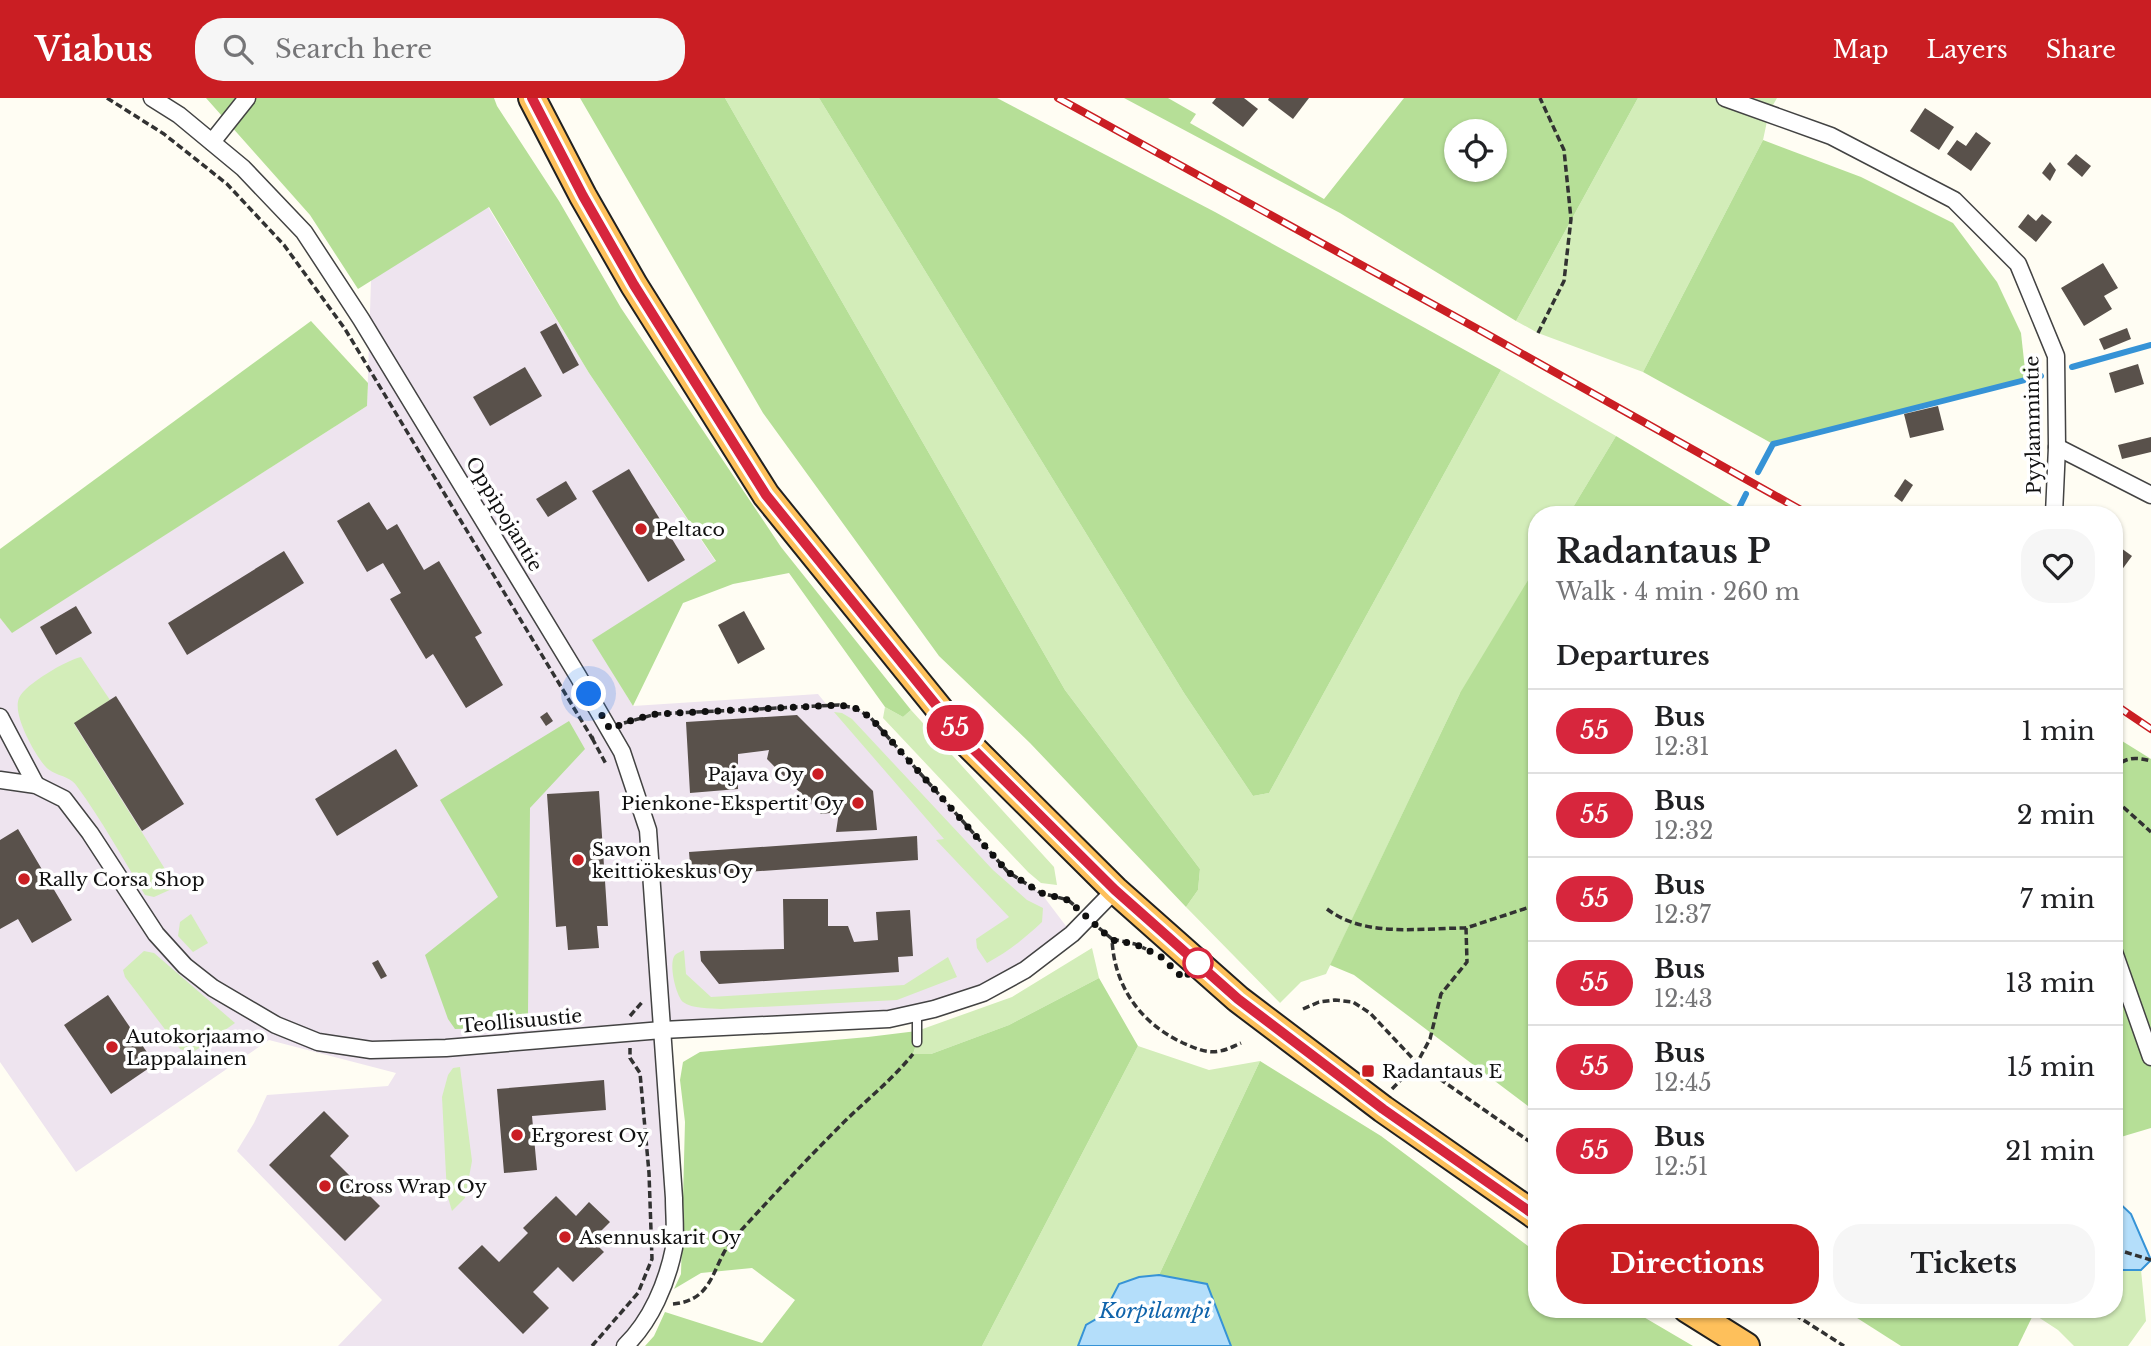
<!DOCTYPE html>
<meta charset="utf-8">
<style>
:root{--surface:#fff;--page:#f6f6f6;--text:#202124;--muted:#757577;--line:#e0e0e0;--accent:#ca1e23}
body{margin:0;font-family:"Libre Baskerville",serif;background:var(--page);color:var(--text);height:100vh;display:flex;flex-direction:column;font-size:26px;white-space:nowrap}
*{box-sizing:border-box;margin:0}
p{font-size:23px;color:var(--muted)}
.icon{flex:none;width:38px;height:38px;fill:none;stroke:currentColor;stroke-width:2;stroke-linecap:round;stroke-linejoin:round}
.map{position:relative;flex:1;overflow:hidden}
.side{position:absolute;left:1528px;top:408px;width:595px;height:812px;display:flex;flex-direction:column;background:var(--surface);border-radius:28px;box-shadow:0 2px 5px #0004}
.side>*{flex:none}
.badge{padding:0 14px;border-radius:23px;font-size:24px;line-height:46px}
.tools{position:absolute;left:1444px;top:21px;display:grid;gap:14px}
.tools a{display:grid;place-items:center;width:63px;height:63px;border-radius:50%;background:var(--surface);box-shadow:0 2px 5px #0004;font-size:35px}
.you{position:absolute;width:35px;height:35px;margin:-18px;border:5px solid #fff;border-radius:50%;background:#1a73e8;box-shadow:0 0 0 10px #1a73e833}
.map>.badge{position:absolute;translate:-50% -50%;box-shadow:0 0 0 4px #fff}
h2{padding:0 28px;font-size:26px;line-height:63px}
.round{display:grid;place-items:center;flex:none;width:74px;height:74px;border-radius:28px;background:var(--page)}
.summary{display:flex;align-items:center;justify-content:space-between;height:119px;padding:0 28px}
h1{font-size:33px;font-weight:800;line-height:52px}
.action{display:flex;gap:14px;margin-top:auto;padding:14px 28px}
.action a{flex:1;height:80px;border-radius:28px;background:var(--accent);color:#fff;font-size:28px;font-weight:800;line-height:80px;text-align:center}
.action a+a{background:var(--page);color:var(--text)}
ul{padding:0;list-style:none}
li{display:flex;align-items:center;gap:21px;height:84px;padding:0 28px;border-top:2px solid var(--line)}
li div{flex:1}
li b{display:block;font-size:26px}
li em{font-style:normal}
li .badge{min-width:77px;font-weight:700;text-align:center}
header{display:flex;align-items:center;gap:42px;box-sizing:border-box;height:98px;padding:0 35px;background:var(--accent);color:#fff}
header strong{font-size:33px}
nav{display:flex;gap:38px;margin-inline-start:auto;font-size:24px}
.search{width:490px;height:63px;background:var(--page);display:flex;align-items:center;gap:18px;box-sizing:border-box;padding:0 24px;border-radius:28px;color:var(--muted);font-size:26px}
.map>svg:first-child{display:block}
.industrial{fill:#eee4ef}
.green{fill:#d3edb9}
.forest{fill:#b6df97;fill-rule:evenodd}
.water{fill:#b4defa;stroke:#3693d6;stroke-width:2}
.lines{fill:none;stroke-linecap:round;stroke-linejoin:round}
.stream{stroke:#3693d6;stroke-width:6}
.building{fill:#59514b}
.service-casing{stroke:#434343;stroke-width:11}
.minor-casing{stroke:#434343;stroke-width:19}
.trunk-casing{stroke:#212121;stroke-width:30}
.path{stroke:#323232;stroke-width:3.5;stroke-dasharray:7 3.5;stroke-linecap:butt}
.service{stroke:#fff;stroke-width:8}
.minor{stroke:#fff;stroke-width:16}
.trunk{stroke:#fec05b;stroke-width:26}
.rail-casing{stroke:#ca1e23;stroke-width:8}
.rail{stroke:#fff;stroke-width:5;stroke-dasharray:16;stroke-linecap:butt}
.line-casing{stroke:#fff;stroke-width:16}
.line{stroke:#d7263d;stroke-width:10}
.walk{stroke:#101010;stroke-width:7;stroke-dasharray:0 12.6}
.poi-dot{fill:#ca1e23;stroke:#fff;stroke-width:2.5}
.stop-dot{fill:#fff;stroke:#d7263d;stroke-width:3.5}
.labels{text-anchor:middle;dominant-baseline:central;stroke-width:7;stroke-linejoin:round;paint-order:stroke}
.street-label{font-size:19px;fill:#101010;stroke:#fff}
.poi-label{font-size:19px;fill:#101010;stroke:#fff;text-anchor:start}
.water-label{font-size:21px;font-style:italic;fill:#1064ab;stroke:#fff}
</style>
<header>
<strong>Viabus</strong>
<div class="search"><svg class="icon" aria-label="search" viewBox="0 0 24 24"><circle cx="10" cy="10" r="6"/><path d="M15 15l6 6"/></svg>Search here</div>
<nav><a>Map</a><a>Layers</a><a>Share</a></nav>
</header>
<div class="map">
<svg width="2151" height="1248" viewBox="0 0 2151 1248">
<rect width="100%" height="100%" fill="#fffdf3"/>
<polygon class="industrial" points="488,109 589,275 716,464 593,542 633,608 818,596 827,607 855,610 870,619 1008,774 1041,795 1072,836 1025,872 889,921 662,932 674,1100 662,1191 625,1248 338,1248 382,1202 237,1053 254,1025 267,997 388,988 396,975 269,942 76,1074 0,964 0,520 12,534 367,308 371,182"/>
<g class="green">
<polygon points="725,0 819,0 1184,595 1253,698 1269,695 1501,272 1616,338 1569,416 1536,416 1536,584 1460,595 1326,876 1301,884 1280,905 1186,809 1198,792 1200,771 1065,592"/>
<polygon points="1638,0 1777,0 1769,14 1763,42 1643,274 1538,235 1516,223"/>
<path d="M81,559L110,602L74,626L175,787L174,790L154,799L145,797C123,761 102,722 76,687C69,677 53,678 45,668C34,655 12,616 19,600C25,586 67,562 81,559Z"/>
<polygon points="885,609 903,619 911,612 1054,769 1057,787 1041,785 1028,774 883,620"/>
<path d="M834,614L842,615L852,621L993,772L1027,802L1043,810L1042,824C1025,840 1008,854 987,865L977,850L976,841L1009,819L936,742L944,741Z"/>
<polygon points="191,816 208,845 193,854 178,838 180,824"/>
<polygon points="1092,850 1099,880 1009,927 931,956 913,956 917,944 917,933 1012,899"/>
<path d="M684,852L686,876L711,899L904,887L948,859L957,879L897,902L721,911C711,910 692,911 683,904C676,898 668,865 675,857C677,855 682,853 684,852Z"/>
<polygon points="144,853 154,855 235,925 192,955 180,951 125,879 123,872"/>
<polygon points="1138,948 1209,972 1260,963 1159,1177 1139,1179 1119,1186 1103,1217 1085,1227 1078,1248 982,1248"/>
<polygon points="460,969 472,1063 465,1100 452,1113 447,1096 442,999 448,977 453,970"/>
<polygon points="2114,1172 2141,1172 2146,1223 2128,1248 2074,1248 2058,1232 2026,1211 2114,1211"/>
</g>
<g class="forest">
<polygon points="206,0 494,0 497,8 559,103 621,210 781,449 911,612 903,619 885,609 789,475 733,486 683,505 633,608 592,542 716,463 589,275 489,109 358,191 310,117"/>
<polygon points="580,0 725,0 1065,592 1200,771 1198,792 1186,809 1030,645 939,558 763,315"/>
<polygon points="819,0 997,0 1215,114 1501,272 1269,695 1253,698 1184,595"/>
<path d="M1124,0H1168L1196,16L1190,25L1324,101L1404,0H1638L1516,223L1340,115ZM1456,33H1494V72H1456Z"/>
<polygon points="1763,42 1861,79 1953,125 1997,184 2021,235 2026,281 1773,346 1643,274"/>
<polygon points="311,223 368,285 367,308 12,535 0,520 0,451"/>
<polygon points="1616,338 1746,416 1569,416"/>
<polygon points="1536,469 1536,1014 1354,877 1330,867 1460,595"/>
<polygon points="569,623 585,651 530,710 528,914 526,929 455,931 448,921 425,857 498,799 440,702"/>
<polygon points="2114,638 2151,661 2151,1030 2114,1041"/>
<polygon points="1099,880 1138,948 982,1248 645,1248 654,1238 665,1214 762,1245 795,1202 752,1170 701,1175 674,1191 681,1176 685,1024 680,982 683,964 700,954 868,939 917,933 917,944 913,956 931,956 1009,927"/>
<polygon points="1260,963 1381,1038 1536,1154 1536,1211 1630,1211 1693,1248 1231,1248 1207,1186 1159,1177"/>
<polygon points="1843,1211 2036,1211 2018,1248 1901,1248"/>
</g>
<g class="water">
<polygon points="2114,1100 2131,1116 2151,1162 2141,1172 2114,1172"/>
<polygon points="1159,1177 1207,1186 1231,1248 1078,1248 1086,1227 1103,1217 1119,1186 1139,1179"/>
</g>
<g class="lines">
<g class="stream">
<polyline points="2072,269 2151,247"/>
<polyline points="1758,374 1773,346 2041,278"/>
<polyline points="1736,416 1746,396"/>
</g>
</g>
<g class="building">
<polygon points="1216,0 1244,0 1258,11 1243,29 1212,5"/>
<polygon points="1269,0 1309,0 1293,21 1268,2"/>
<polygon points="1925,10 1954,29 1939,52 1910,33"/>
<polygon points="1976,34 1991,45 1971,73 1947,56 1957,42 1966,48"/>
<polygon points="2076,56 2091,68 2082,79 2067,66"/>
<polygon points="2050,64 2056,72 2050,83 2042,75"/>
<polygon points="2028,116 2036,123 2042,116 2052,124 2036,144 2018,129"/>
<polygon points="2103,165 2118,190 2104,198 2112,211 2084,228 2061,190"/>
<polygon points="556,225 579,267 563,276 540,234"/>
<polygon points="2127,230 2131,241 2104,252 2099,241"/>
<polygon points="2138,266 2144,286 2115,295 2109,275"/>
<polygon points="525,269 542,298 490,328 473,299"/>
<polygon points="1938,308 1944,332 1910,340 1904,316"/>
<polygon points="2151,339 2151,354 2122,361 2118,347"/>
<polygon points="629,371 685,462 648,484 592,393"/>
<polygon points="1905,381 1913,387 1902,404 1894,398"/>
<polygon points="566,383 577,401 548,419 536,401"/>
<polygon points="369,404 387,432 397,426 424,472 439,463 482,535 475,539 503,587 466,610 433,556 426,561 390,501 401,495 383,465 367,474 337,423"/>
<polygon points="2114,445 2132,458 2121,473 2114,468"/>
<polygon points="284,453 304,485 187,557 168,525"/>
<polygon points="76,508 92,535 56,557 40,529"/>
<polygon points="744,513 765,551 738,566 718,527"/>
<polygon points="2114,518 2123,524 2114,537"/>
<polygon points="116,598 184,706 142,733 74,625"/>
<polygon points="547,614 553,623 546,628 540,619"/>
<polygon points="797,617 873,693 877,732 836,734 839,714 821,716 767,661 769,652 738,656 738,691 690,695 686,624"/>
<polygon points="396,651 418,688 337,738 315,701"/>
<polygon points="599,693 608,828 597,828 599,850 568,852 566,828 556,829 547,696"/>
<polygon points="18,731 72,822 32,845 18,821 0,831 0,742"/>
<polygon points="917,738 918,762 691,778 689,754"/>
<polygon points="783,801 828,801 828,828 848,828 854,844 878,842 876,814 910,812 913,858 898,859 899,874 719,886 701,863 700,853 784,851"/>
<polygon points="378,862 387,878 381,881 372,865"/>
<polygon points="108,897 155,966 111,996 64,927"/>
<polygon points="604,982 606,1012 532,1018 537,1072 504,1075 497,991"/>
<polygon points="324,1013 349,1038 330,1058 380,1108 345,1143 269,1067"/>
<polygon points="556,1098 576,1118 589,1104 610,1124 592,1142 604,1154 573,1184 558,1169 533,1194 549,1210 523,1236 458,1170 482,1147 499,1164 528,1135 523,1130"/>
</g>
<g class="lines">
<defs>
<polyline id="service" points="917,915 917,944"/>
<g id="minor">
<path d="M152,0L179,17L243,70L304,134L361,221L578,578L622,654L648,732L674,1100C674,1116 676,1134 674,1150C667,1185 651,1223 625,1248"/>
<polyline points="1725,0 1831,38 1954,102 2018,166 2056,258 2057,349 2054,416"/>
<polyline points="212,44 247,0"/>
<polyline points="2057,349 2151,397"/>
<polyline points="0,619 36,687"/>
<polyline points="0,682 36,687 64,701 90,735 156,836 185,868 213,890 276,927 318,944 371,952 446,950 662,932 889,921 934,911 983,895 1025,872 1072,836 1115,792"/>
<polyline points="2114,854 2151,959"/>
</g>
<g id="trunk">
<polyline points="532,0 583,98 634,187 766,397 966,644 1115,792 1238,901 1383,1011 1536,1118"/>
<polyline points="1687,1211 1746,1248"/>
</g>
</defs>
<use href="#service" class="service-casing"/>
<use href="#minor" class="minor-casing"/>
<use href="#trunk" class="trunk-casing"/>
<g class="path">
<polyline points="107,0 164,36 227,86 284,147 345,231 592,640 594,639"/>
<polyline points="1538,235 1564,183 1571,121 1564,52 1540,0"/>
<polyline points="624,625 656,616 839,607 855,610 870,619 1008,774 1041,795 1068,802 1075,808"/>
<polyline points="592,640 606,666"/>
<path d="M2114,672C2124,658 2136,659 2151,663"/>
<polyline points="2114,688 2121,707"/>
<polyline points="2114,704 2121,707 2151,734"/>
<path d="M1327,811C1365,840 1420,830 1466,830"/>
<path d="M1099,830L1112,841C1114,888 1140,925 1183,945C1195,950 1207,956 1220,953C1227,952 1234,948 1241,945"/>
<polyline points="1112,841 1135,846 1146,851"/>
<polyline points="1303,911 1319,904 1335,902 1353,904 1370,915 1417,965 1536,1048"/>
<polyline points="630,918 643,903"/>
<polyline points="1392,991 1417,965 1430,941 1441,896 1467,864 1466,830 1536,807"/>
<polyline points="2125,1154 2151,1162"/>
<path d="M673,1206C716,1202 711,1166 734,1140C769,1102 804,1064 841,1027C865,1003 891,983 913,956"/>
<polyline points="1786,1211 1844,1248"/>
<polyline points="592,1248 638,1195 652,1161 649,1075 640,975 630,960 630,950"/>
</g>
<use href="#service" class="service"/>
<use href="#minor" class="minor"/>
<use href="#trunk" class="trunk"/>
<defs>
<g id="rail">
<polyline points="1058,0 1485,235 1808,416"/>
<polyline points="2114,606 2151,631"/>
</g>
</defs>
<use href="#rail" class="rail-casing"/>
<use href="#rail" class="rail"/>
</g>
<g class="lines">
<defs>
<polyline id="line" points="532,0 583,98 634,187 766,397 966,644 1115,792 1238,901 1383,1011 1536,1118"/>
</defs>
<use href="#line" class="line-casing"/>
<use href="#line" class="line"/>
<polyline class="walk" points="589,596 610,631 635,621 656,616 839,607 855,610 870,619 1008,774 1041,795 1068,802 1112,842 1135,846 1160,858 1184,881 1198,865"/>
</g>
<g class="poi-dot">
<circle cx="641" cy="431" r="7"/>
<circle cx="818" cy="676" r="7"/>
<circle cx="858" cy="705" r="7"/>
<circle cx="578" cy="762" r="7"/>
<circle cx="24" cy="781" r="7"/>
<circle cx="112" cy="949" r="7"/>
<rect x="1361" y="966" width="14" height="14" rx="3.5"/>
<circle cx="517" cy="1037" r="7"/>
<circle cx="325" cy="1088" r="7"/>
<circle cx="565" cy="1139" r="7"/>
</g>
<circle class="stop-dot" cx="1198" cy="865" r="14"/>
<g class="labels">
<g class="street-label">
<text transform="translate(2033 327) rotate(-91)">Pyylammintie</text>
<text transform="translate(504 416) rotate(59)">Oppipojantie</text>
<text transform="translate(521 923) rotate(-5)">Teollisuustie</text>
</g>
<g class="poi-label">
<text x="655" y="431">Peltaco</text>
<text x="804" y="676" text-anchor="end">Pajava Oy</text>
<text x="844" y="705" text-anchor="end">Pienkone-Ekspertit Oy</text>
<text x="592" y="751">Savon<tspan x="592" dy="22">keittiökeskus Oy</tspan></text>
<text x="38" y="781">Rally Corsa Shop</text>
<text x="126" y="938">Autokorjaamo<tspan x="126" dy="22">Lappalainen</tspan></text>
<text x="1382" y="973">Radantaus E</text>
<text x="531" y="1037">Ergorest Oy</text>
<text x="339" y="1088">Cross Wrap Oy</text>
<text x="579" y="1139">Asennuskarit Oy</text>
</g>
<g class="water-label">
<text x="1155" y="1213">Korpilampi</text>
</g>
</g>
</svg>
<div class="tools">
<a><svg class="icon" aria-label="locate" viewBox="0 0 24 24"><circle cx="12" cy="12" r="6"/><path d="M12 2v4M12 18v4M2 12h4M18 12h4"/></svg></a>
</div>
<div class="you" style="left:589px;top:596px"></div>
<b class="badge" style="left:955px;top:630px;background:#d7263d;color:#fff">55</b>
<section class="side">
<div class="summary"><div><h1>Radantaus P</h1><p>Walk · 4 min · 260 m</p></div><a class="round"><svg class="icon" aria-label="heart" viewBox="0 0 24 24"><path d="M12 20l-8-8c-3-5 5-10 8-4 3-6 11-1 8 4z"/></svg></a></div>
<h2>Departures</h2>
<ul>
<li><span class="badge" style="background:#d7263d;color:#fff">55</span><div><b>Bus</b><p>12:31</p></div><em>1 min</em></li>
<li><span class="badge" style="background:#d7263d;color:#fff">55</span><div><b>Bus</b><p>12:32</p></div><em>2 min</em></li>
<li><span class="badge" style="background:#d7263d;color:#fff">55</span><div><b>Bus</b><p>12:37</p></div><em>7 min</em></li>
<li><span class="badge" style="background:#d7263d;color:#fff">55</span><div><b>Bus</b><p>12:43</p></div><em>13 min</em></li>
<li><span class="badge" style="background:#d7263d;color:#fff">55</span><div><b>Bus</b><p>12:45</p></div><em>15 min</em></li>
<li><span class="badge" style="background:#d7263d;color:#fff">55</span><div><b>Bus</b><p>12:51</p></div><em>21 min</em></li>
</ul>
<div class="action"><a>Directions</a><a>Tickets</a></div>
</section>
</div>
